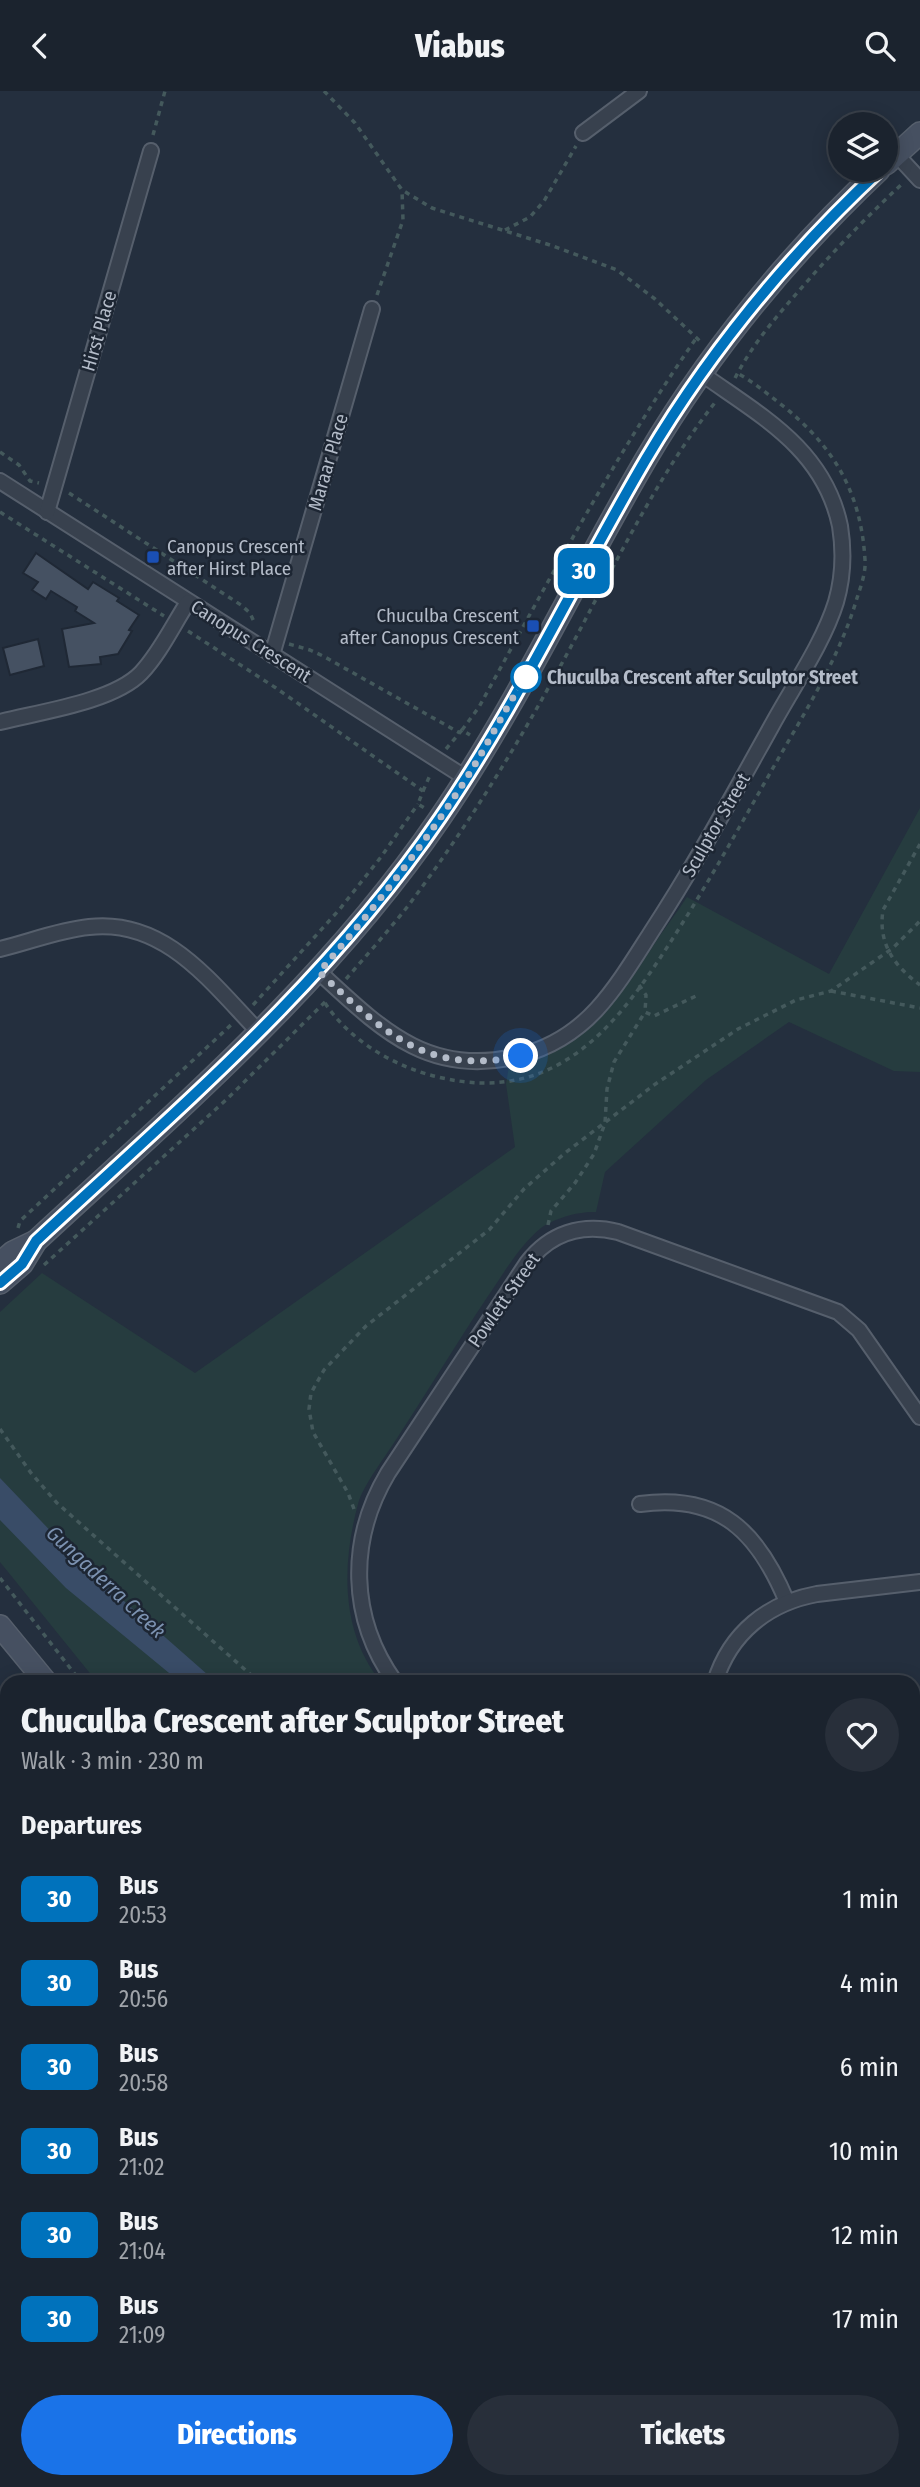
<!DOCTYPE html>
<meta charset="utf-8">
<style>
:root{--surface:#1b232e;--page:#282f3a;--text:#f1f3f6;--muted:#a0a4aa;--line:#39404a;--accent:#1a73e8}
body{margin:0;font-family:"Fira Sans Condensed",sans-serif;background:var(--page);color:var(--text);height:100vh;display:flex;flex-direction:column;font-size:26px;white-space:nowrap}
*{box-sizing:border-box;margin:0}
p{font-size:23px;color:var(--muted)}
.icon{flex:none;width:38px;height:38px;fill:none;stroke:currentColor;stroke-width:2;stroke-linecap:round;stroke-linejoin:round}
.map{position:relative;flex:1;overflow:hidden}
.side{position:absolute;left:0px;top:1584px;width:920px;height:814px;display:flex;flex-direction:column;background:var(--surface);border-radius:21px 21px 0 0;box-shadow:0 4px 18px #0003,0 0 0 2px var(--line)}
.side>*{flex:none}
.badge{padding:0 14px;border-radius:10px;font-size:24px;line-height:46px}
.tools{position:absolute;left:828px;top:21px;display:grid;gap:14px}
.tools a{display:grid;place-items:center;width:70px;height:70px;border-radius:50%;background:var(--surface);box-shadow:0 4px 18px #0003,0 0 0 2px var(--line);font-size:35px}
.you{position:absolute;width:35px;height:35px;margin:-18px;border:5px solid #fff;border-radius:50%;background:#1a73e8;box-shadow:0 0 0 10px #1a73e833}
.map>.badge{position:absolute;translate:-50% -50%;box-shadow:0 0 0 4px #fff}
h2{padding:0 21px;font-size:26px;line-height:63px}
.round{display:grid;place-items:center;flex:none;width:74px;height:74px;border-radius:37px;background:var(--page)}
.head{display:flex;align-items:center;justify-content:space-between;height:119px;padding:0 21px}
h1{font-size:33px;font-weight:800;line-height:52px}
.button{display:flex;gap:14px;margin-top:auto;padding:14px 21px}
.button a{flex:1;height:80px;border-radius:42px;background:var(--accent);color:#fff;font-size:28px;font-weight:800;line-height:80px;text-align:center}
.button a+a{background:var(--page);color:var(--text)}
ul{padding:0;list-style:none}
li{display:flex;align-items:center;gap:21px;height:84px;padding:0 21px}
li div{flex:1}
li b{display:block;font-size:26px}
li em{font-style:normal}
li .badge{min-width:77px;font-weight:700;text-align:center}
header{display:flex;justify-content:space-between;align-items:center;height:91px;padding:0 21px;background:var(--surface);font-size:32px;font-weight:800}
.map>svg:first-child{display:block}
.green{fill:#263c3f}
.water{fill:#394c67}
.lines{fill:none;stroke-linecap:round;stroke-linejoin:round}
.stream{stroke:#394c67;stroke-width:5}
.building{fill:#455162;stroke:#1f2835;stroke-width:2}
.lane-casing{stroke:#565f6c;stroke-width:10}
.street-casing{stroke:#565f6c;stroke-width:18}
.secondary-casing{stroke:#565f6c;stroke-width:24}
.path{stroke:#44595c;stroke-width:3.5;stroke-dasharray:5 5;stroke-linecap:butt}
.lane{stroke:#38414e;stroke-width:7}
.street{stroke:#38414e;stroke-width:14}
.secondary{stroke:#465061;stroke-width:21}
.line-casing{stroke:#fff;stroke-width:16}
.line{stroke:#0072bc;stroke-width:10}
.walk{stroke:#b4bcc9;stroke-width:7;stroke-dasharray:0 12.6}
.transit-dot{fill:#1a4fb4;stroke:#1d2633;stroke-width:2.5}
.stop-dot{fill:#fff;stroke:#0072bc;stroke-width:3.5}
.labels{text-anchor:middle;dominant-baseline:central;stroke-width:5;stroke-linejoin:round;paint-order:stroke}
.street-label{font-size:19px;fill:#b4bcc9;stroke:#1d2633}
.poi-label{font-size:19px;fill:#b4bcc9;stroke:#1d2633;text-anchor:start}
.stop-label{font-size:19px;font-weight:bold;fill:#b4bcc9;stroke:#1d2633;text-anchor:start}
.water-label{font-size:21px;font-style:italic;fill:#7c92b1;stroke:#1d2633}
</style>
<header><svg class="icon" aria-label="back" viewBox="0 0 24 24"><path d="M15 5l-7 7 7 7"/></svg>Viabus<svg class="icon" aria-label="search" viewBox="0 0 24 24"><circle cx="10" cy="10" r="6"/><path d="M15 15l6 6"/></svg></header>
<div class="map">
<svg width="920" height="2396" viewBox="0 0 920 2396">
<rect width="100%" height="100%" fill="#242f3e"/>
<g class="green">
<path d="M920,717V981L894,980L789,931L706,989L605,1081L596,1121C580,1120 554,1127 541,1137C519,1155 504,1182 488,1205C458,1250 429,1298 399,1344C388,1362 363,1394 358,1413C342,1472 340,1541 381,1591H97L0,1471V1221L42,1182L195,1282L515,1056L506,993L509,975C584,960 613,916 653,855C664,838 676,823 687,806L829,883Z"/>
<polygon points="0,1708 7,1717 7,2390 354,2390 355,2396 0,2396"/>
<polygon points="828,2390 833,2396 605,2396 601,2391"/>
</g>
<polygon class="water" points="0,1387 83,1474 216,1591 180,1591 66,1497 0,1429"/>
<g class="lines">
<g class="stream">
<polyline points="0,2220 7,2193"/>
<polyline points="710,2390 714,2396"/>
</g>
</g>
<g class="building">
<polygon points="36,462 88,498 93,491 119,507 117,510 139,524 129,539 132,540 118,563 100,566 101,573 69,576 62,538 94,532 75,520 77,516 51,500 46,508 32,499 38,491 23,482"/>
<polygon points="38,548 44,575 10,584 3,557"/>
</g>
<g class="lines">
<defs>
<g id="lane">
<polyline points="914,1863 920,1867"/>
<polyline points="550,2396 559,2390"/>
</g>
<g id="street">
<polyline points="583,42 639,0"/>
<polyline points="896,63 920,89"/>
<polyline points="0,390 466,687"/>
<polyline points="47,421 151,60"/>
<polyline points="272,564 372,218"/>
<path d="M0,631C39,621 113,611 141,582C160,562 173,534 188,511"/>
<path d="M0,858C29,851 59,839 89,836C166,827 212,893 260,942"/>
<path d="M319,881C380,937 428,987 518,965C548,958 576,941 597,918C617,896 634,868 650,843C694,776 732,706 771,636C792,597 823,553 836,511C843,487 844,460 840,435C824,358 761,325 702,283"/>
<path d="M640,1413C720,1402 758,1441 787,1511"/>
<path d="M395,1591C349,1527 348,1449 388,1382L527,1172C550,1142 582,1132 618,1141L838,1221L859,1239L920,1326"/>
<path d="M715,1591C730,1542 768,1512 817,1503L920,1491"/>
<polyline points="914,1788 920,1808"/>
<polyline points="903,2396 913,2390"/>
</g>
<g id="secondary">
<polyline points="886,73 920,42"/>
<polyline points="0,1172 13,1161 36,1150"/>
<path d="M0,1192L22,1173L36,1150C180,1017 329,890 440,727C518,613 576,487 646,368C709,261 789,164 879,79"/>
<polyline points="0,1535 46,1591"/>
<polyline points="914,1683 920,1681"/>
<polyline points="412,2390 413,2396"/>
</g>
</defs>
<use href="#lane" class="lane-casing"/>
<use href="#street" class="street-casing"/>
<use href="#secondary" class="secondary-casing"/>
<g class="path">
<polyline points="324,0 355,32 402,99 432,117 550,154 617,179 655,208 701,251"/>
<polyline points="153,44 165,0"/>
<polyline points="505,139 530,126 544,110 576,55"/>
<polyline points="377,204 403,129 402,99"/>
<path d="M735,287C750,258 770,233 791,209C826,168 863,129 903,92"/>
<polyline points="0,361 19,374 30,390 39,392"/>
<polyline points="69,402 241,514 250,522 255,533"/>
<polyline points="0,421 164,525"/>
<polyline points="188,540 276,597 423,700 418,713 426,718"/>
<polyline points="289,553 310,559 323,565 460,642"/>
<path d="M462,639L479,616C548,491 615,364 697,246"/>
<polyline points="446,658 462,639 470,644"/>
<polyline points="423,700 431,682"/>
<path d="M920,753L883,819C878,852 893,874 920,894"/>
<path d="M346,888C367,864 388,840 408,815C461,744 508,670 551,592C604,498 649,395 717,309"/>
<polyline points="639,894 646,904 645,921 654,925 698,904"/>
<polyline points="831,900 920,917"/>
<path d="M325,912C350,950 395,976 438,986C562,1016 622,928 680,836C711,787 740,735 769,684C801,627 839,569 857,507C861,495 866,481 865,469C861,399 832,353 778,311C765,301 752,290 737,282"/>
<polyline points="253,914 339,819 381,766 418,713"/>
<polyline points="548,1134 551,1120 575,1092 594,1063 605,1032 607,998 614,971 645,921"/>
<polyline points="18,1137 20,1130 232,933"/>
<polyline points="44,1174 227,1008 327,909"/>
<polyline points="0,1338 31,1382 57,1412 259,1591"/>
<polyline points="354,1418 348,1402 313,1341 309,1318 311,1302 324,1279 366,1235 489,1139 524,1098 565,1062 654,994 738,938 796,909 831,900 893,857 920,830"/>
<polyline points="0,1487 81,1591"/>
<polyline points="914,1660 920,1658"/>
<polyline points="914,1883 920,1891"/>
<polyline points="914,2244 920,2242"/>
<polyline points="390,2390 391,2396"/>
<polyline points="443,2390 443,2396"/>
<polyline points="479,2390 480,2396"/>
<polyline points="671,2390 676,2396"/>
<polyline points="779,2390 782,2396"/>
<polyline points="664,2396 664,2390"/>
</g>
<use href="#lane" class="lane"/>
<use href="#street" class="street"/>
<use href="#secondary" class="secondary"/>
</g>
<g class="lines">
<defs>
<path id="line" d="M0,1192L22,1173L36,1150C180,1016 328,891 440,727C518,613 576,487 646,368C709,261 789,164 880,79"/>
</defs>
<use href="#line" class="line-casing"/>
<use href="#line" class="line"/>
<path class="walk" d="M521,965C426,985 384,941 319,881C372,820 422,757 466,688C487,655 504,619 526,586"/>
</g>
<g class="transit-dot">
<rect x="146" y="459" width="14" height="14" rx="3.5"/>
<rect x="526" y="528" width="14" height="14" rx="3.5"/>
</g>
<circle class="stop-dot" cx="526" cy="586" r="14"/>
<g class="labels">
<g class="street-label">
<text transform="translate(99 240) rotate(-74)">Hirst Place</text>
<text transform="translate(328 371) rotate(-74)">Maraar Place</text>
<text transform="translate(251 550) rotate(32)">Canopus Crescent</text>
<text transform="translate(716 734) rotate(-60)">Sculptor Street</text>
<text transform="translate(504 1209) rotate(-55)">Powlett Street</text>
</g>
<g class="poi-label">
<text x="167" y="455">Canopus Crescent<tspan x="167" dy="22">after Hirst Place</tspan></text>
<text x="519" y="524" text-anchor="end">Chuculba Crescent<tspan x="519" dy="22">after Canopus Crescent</tspan></text>
</g>
<g class="stop-label">
<text x="547" y="586">Chuculba Crescent after Sculptor Street</text>
</g>
<g class="water-label">
<text transform="translate(106 1491) rotate(43)">Gungaderra Creek</text>
</g>
</g>
</svg>
<div class="tools">
<a><svg class="icon" aria-label="layers" viewBox="0 0 24 24"><path d="M12 4l9 5-9 5-9-5zM3 14l9 5 9-5"/></svg></a>
</div>
<div class="you" style="left:521px;top:965px"></div>
<b class="badge" style="left:584px;top:480px;background:#0072bc;color:#fff">30</b>
<section class="side">
<div class="head"><div><h1>Chuculba Crescent after Sculptor Street</h1><p>Walk · 3 min · 230 m</p></div><a class="round"><svg class="icon" aria-label="heart" viewBox="0 0 24 24"><path d="M12 20l-8-8c-3-5 5-10 8-4 3-6 11-1 8 4z"/></svg></a></div>
<h2>Departures</h2>
<ul>
<li><span class="badge" style="background:#0072bc;color:#fff">30</span><div><b>Bus</b><p>20:53</p></div><em>1 min</em></li>
<li><span class="badge" style="background:#0072bc;color:#fff">30</span><div><b>Bus</b><p>20:56</p></div><em>4 min</em></li>
<li><span class="badge" style="background:#0072bc;color:#fff">30</span><div><b>Bus</b><p>20:58</p></div><em>6 min</em></li>
<li><span class="badge" style="background:#0072bc;color:#fff">30</span><div><b>Bus</b><p>21:02</p></div><em>10 min</em></li>
<li><span class="badge" style="background:#0072bc;color:#fff">30</span><div><b>Bus</b><p>21:04</p></div><em>12 min</em></li>
<li><span class="badge" style="background:#0072bc;color:#fff">30</span><div><b>Bus</b><p>21:09</p></div><em>17 min</em></li>
</ul>
<div class="button"><a>Directions</a><a>Tickets</a></div>
</section>
</div>
